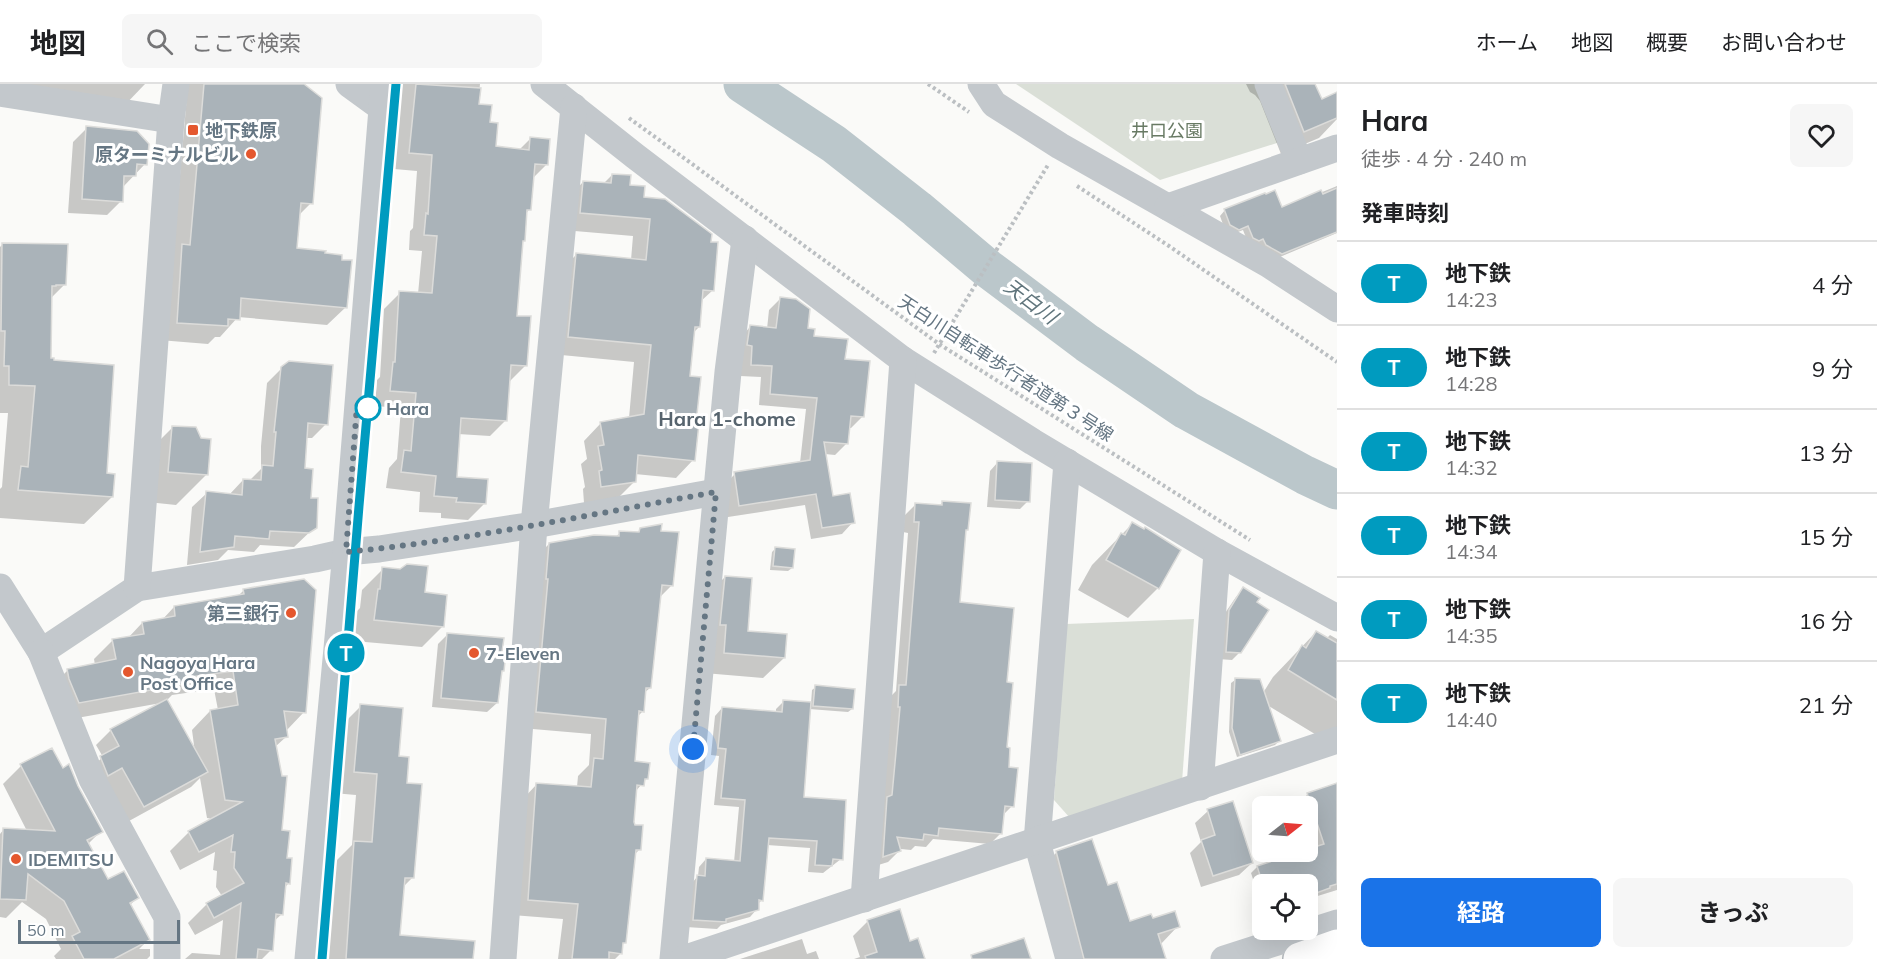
<!DOCTYPE html>
<html lang="ja">
<meta charset="utf-8">
<style>
:root{--surface:#fff;--page:#f6f6f6;--text:#202124;--muted:#757577;--line:#e0e0e0;--accent:#1a73e8}
body{margin:0;font-family:Mulish,"Noto Sans JP",sans-serif;background:var(--page);color:var(--text);height:100vh;display:flex;flex-direction:column;font-size:22px;white-space:nowrap}
*{box-sizing:border-box;margin:0}
p{font-size:20px;color:var(--muted)}
.icon{flex:none;width:33px;height:33px;fill:none;stroke:currentColor;stroke-width:2;stroke-linecap:round;stroke-linejoin:round}
.map{position:relative;flex:1;overflow:hidden}
.drawer{display:flex;flex-direction:column;background:var(--surface);width:540px}
.drawer>*{flex:none}
.badge{padding:0 12px;border-radius:20px;font-size:21px;line-height:39px}
.needle{width:39px;rotate:73deg}
.controls{position:absolute;left:1252px;top:712px;display:grid;gap:12px}
.controls a{display:grid;place-items:center;width:66px;height:66px;border-radius:9px;background:var(--surface);box-shadow:0 6px 24px #0002;font-size:30px}
.scale{position:absolute;left:18px;bottom:15px;width:162px;box-sizing:border-box;padding-left:6px;border:3px solid #657683;border-top:0;font-size:16px;line-height:21px;white-space:nowrap;color:#657683;-webkit-text-stroke:4px #fff;paint-order:stroke}
.you{position:absolute;width:30px;height:30px;margin:-15px;border:4px solid #fff;border-radius:50%;background:#1a73e8;box-shadow:0 0 0 9px #1a73e833}
.map>.badge{position:absolute;translate:-50% -50%;box-shadow:0 0 0 3px #fff}
h2{padding:0 24px;font-size:22px;line-height:54px}
.round{display:grid;place-items:center;flex:none;width:63px;height:63px;border-radius:9px;background:var(--page)}
.headline{display:flex;align-items:center;justify-content:space-between;height:102px;padding:0 24px}
h1{font-size:28px;font-weight:700;line-height:45px}
.action{display:flex;gap:12px;margin-top:auto;padding:12px 24px}
.action a{flex:1;height:69px;border-radius:9px;background:var(--accent);color:#fff;font-size:24px;font-weight:700;line-height:69px;text-align:center}
.action a+a{background:var(--page);color:var(--text)}
ul{padding:0;list-style:none}
li{display:flex;align-items:center;gap:18px;height:84px;padding:0 24px;border-top:2px solid var(--line)}
li div{flex:1}
li b{display:block;font-size:22px}
li em{font-style:normal}
li .badge{min-width:66px;font-weight:700;text-align:center}
header{display:flex;align-items:center;gap:36px;box-sizing:border-box;height:84px;padding:0 30px;background:var(--surface);border-bottom:2px solid var(--line)}
header strong{font-size:28px}
nav{display:flex;gap:33px;margin-inline-start:auto;font-size:21px}
.search{width:420px;height:54px;background:var(--page);display:flex;align-items:center;gap:15px;box-sizing:border-box;padding:0 21px;border-radius:9px;color:var(--muted);font-size:22px}
main{display:flex;flex:1;min-height:0}
.map>svg:first-child{display:block}
.green{fill:#dadfd7}
.shadow{fill:#0003;fill-rule:evenodd}
.lines{fill:none;stroke-linecap:round;stroke-linejoin:round}
.river{stroke:#bbc7cb;stroke-width:39}
.building{fill:#aab3b9;stroke:#dcdcda;stroke-width:1.5}
.highway-casing{stroke:#b4b9bd;stroke-width:36}
.path{stroke:#bbbfc2;stroke-width:4;stroke-dasharray:3 3;stroke-linecap:butt}
.minor{stroke:#c3c8cc;stroke-width:27}
.highway{stroke:#fff;stroke-width:33}
.line-casing{stroke:#fff;stroke-width:14}
.line{stroke:#009bbf;stroke-width:9}
.walk{stroke:#657683;stroke-width:6;stroke-dasharray:0 10.8}
.poi-dot{fill:#e4572e;stroke:#fff;stroke-width:2}
.stop-dot{fill:#fff;stroke:#009bbf;stroke-width:3}
.labels{text-anchor:middle;dominant-baseline:central;stroke-width:6;stroke-linejoin:round;paint-order:stroke}
.poi-label{font-size:18px;font-weight:bold;fill:#657683;stroke:#fff;text-anchor:start}
.park-label{font-size:18px;fill:#687a64;stroke:#fff}
.street-label{font-size:18px;fill:#657683;stroke:#fff}
.stop-label{font-size:18px;font-weight:bold;fill:#657683;stroke:#fff;text-anchor:start}
.water-label{font-size:20px;font-style:italic;fill:#60757c;stroke:#fff}
.neighbourhood-label{font-size:20px;font-weight:bold;fill:#57646e;stroke:#fff}
</style>
<header>
<strong>地図</strong>
<div class="search"><svg class="icon" aria-label="search" viewBox="0 0 24 24"><circle cx="10" cy="10" r="6"/><path d="M15 15l6 6"/></svg>ここで検索</div>
<nav><a>ホーム</a><a>地図</a><a>概要</a><a>お問い合わせ</a></nav>
</header>
<main>
<div class="map">
<svg width="1337" height="875" viewBox="0 0 1337 875">
<rect width="100%" height="100%" fill="#fafaf8"/>
<g class="green">
<polygon points="1016,0 1256,0 1280,58 1160,96"/>
<polygon points="1194,535 1182,698 1070,734 1054,716 1066,540"/>
</g>
<g class="shadow">
<polygon points="0,0 145,0 123,23"/>
<polygon points="188,0 301,0 311,119 298,132 296,165 346,223 327,241 238,233 220,253 215,253 208,260 159,256 173,171"/>
<polygon points="400,0 480,0 478,21 489,39 494,64 519,66 530,55 546,81 532,95 529,126 526,129 521,158 515,233 525,282 509,298 506,336 490,352 458,350 455,395 484,420 468,436 441,434 441,429 419,428 420,408 386,404 389,384 397,375 401,324 375,322 377,296 380,293 384,225 400,209 418,210 422,167 409,166 410,147 413,144 417,87 394,85 401,10 399,9"/>
<polygon points="1246,0 1313,0 1321,17 1337,20 1337,35 1319,54 1281,70 1260,17 1255,11 1250,8"/>
<polygon points="87,44 145,80 122,104 121,117 107,131 68,129 73,58"/>
<polygon points="612,91 643,114 713,206 700,218 699,243 693,249 688,293 693,376 676,394 635,390 634,398 617,415 584,419 583,405 585,403 581,380 587,375 584,357 601,339 629,334 634,278 551,270 559,188 576,171 631,176 633,152 563,146 566,116 583,98 603,100"/>
<polygon points="1337,102 1337,149 1275,175 1248,159 1243,146 1233,150 1225,146 1220,132 1225,126 1281,125"/>
<polygon points="2,161 65,200 50,215 49,275 105,390 112,413 84,440 0,434 0,405 2,403 8,329 0,329 0,163"/>
<polygon points="781,214 813,254 844,276 862,333 851,344 848,344 847,359 835,371 825,370 832,414 853,438 842,450 811,455 805,421 728,433 724,401 735,390 800,379 806,325 759,321 761,293 740,292 739,255 750,243 767,245 769,226"/>
<polygon points="282,284 326,340 312,354 305,354 303,386 315,443 294,463 260,461 254,468 228,466 218,476 187,481 192,423 207,409 229,411 243,396 249,397 261,385 261,362 267,299"/>
<polygon points="172,344 206,391 176,421 138,417 142,374"/>
<polygon points="998,378 1028,417 1020,425 987,423 990,387"/>
<polygon points="943,418 967,445 964,448 958,519 1006,600 1006,665 1012,722 1002,732 1001,749 990,760 933,755 926,763 915,762 911,766 901,765 888,778 872,783 889,614 896,607 908,449 903,448 905,431 916,420 939,422"/>
<polygon points="1132,440 1143,447 1158,504 1128,534 1078,506 1092,481"/>
<polygon points="641,445 671,502 659,514 650,604 644,609 643,627 637,633 634,679 647,694 635,708 632,739 639,766 634,771 624,859 621,862 621,869 615,875 558,875 563,835 512,831 521,717 537,700 577,703 578,692 589,681 591,650 521,644 533,476 549,460 615,453 620,449 636,450"/>
<polygon points="775,465 792,484 788,487 770,486 772,468"/>
<polygon points="383,485 424,509 443,542 422,563 354,557 357,527 360,524 362,506"/>
<polygon points="725,493 746,548 784,574 763,594 704,589 705,513"/>
<polygon points="1244,505 1240,568 1232,576 1218,575 1221,535 1236,513"/>
<path d="M244,506L304,628L286,647L287,652L275,663L281,747L289,799L284,804L282,830L273,838L271,866L262,875H185L192,869L220,871L223,836L195,851L188,839L207,820L222,812L216,803L217,787L213,786L215,768L180,786L170,767L189,748L213,735L207,734L200,694L191,703L129,737L86,688L103,673L96,661L111,646L161,619L60,637L49,605L68,586L95,581L94,575L113,556L128,554L142,539L162,536L174,523L238,512ZM214,605L218,626L210,627L192,646L195,669L166,617L172,611Z"/>
<polygon points="1316,548 1327,554 1330,551 1337,555 1337,648 1328,658 1267,621 1279,657 1275,661 1237,673 1229,648 1231,599 1235,596 1263,609 1273,593"/>
<polygon points="447,551 500,589 497,619 487,628 432,623 438,560"/>
<polygon points="816,603 852,625 848,628 809,625 802,714 841,775 823,789 808,788 810,764 767,761 762,816 758,820 757,825 750,833 721,841 717,845 686,843 691,800 698,792 699,783 706,775 734,778 739,723 714,721 719,672 711,671 715,632 722,624 776,629 776,625 783,618 811,620 812,606"/>
<polygon points="361,622 397,674 405,701 412,794 402,804 398,852 472,875 326,875 333,780 352,761 356,711 333,709 339,644"/>
<polygon points="21,682 62,686 77,703 101,747 88,760 107,797 137,814 130,821 148,856 139,865 150,865 150,872 147,875 56,875 54,872 61,865 46,835 22,818 6,834 0,833 0,750 4,745 27,747 3,700"/>
<polygon points="1337,701 1337,806 1308,815 1308,801 1263,801 1263,825 1251,789 1257,783 1317,764 1308,736 1308,723 1304,723 1302,716 1308,710"/>
<polygon points="1208,727 1252,779 1239,791 1201,803 1190,769 1201,758 1195,739"/>
<polygon points="1057,768 1107,802 1129,839 1152,836 1178,842 1160,861 1162,875 1057,875 1034,791"/>
<polygon points="868,837 909,859 924,875 854,875 860,873 853,852"/>
<polygon points="802,855 807,870 816,867 819,875 740,875"/>
</g>
<g class="lines">
<polyline class="river" points="743,0 834,60 917,125 987,184 1087,259 1186,326 1305,391 1337,406"/>
</g>
<g class="building">
<polygon points="204,0 304,0 322,14 313,120 301,119 297,164 326,167 325,169 342,171 342,176 352,176 347,224 241,214 240,236 228,235 228,242 177,239 182,160 190,161"/>
<polygon points="416,0 481,4 479,20 492,21 490,38 498,39 496,62 529,66 530,53 550,55 548,81 535,80 531,126 527,126 525,157 523,157 517,232 531,232 527,282 511,281 507,337 461,334 457,393 488,395 486,420 456,418 457,414 434,412 436,392 401,388 404,366 411,367 416,309 390,307 393,278 395,278 399,207 432,209 437,152 424,151 426,129 428,130 432,71 409,69"/>
<polygon points="1285,0 1315,0 1322,15 1337,8 1337,34 1304,48"/>
<polygon points="86,42 137,47 149,60 147,81 137,80 136,92 124,92 123,118 82,115"/>
<polygon points="612,90 631,91 630,101 645,102 644,113 665,115 712,150 711,158 718,158 714,207 703,206 700,243 695,243 690,292 701,293 697,330 700,330 695,377 638,371 636,398 601,403 599,387 602,386 598,362 604,361 600,338 644,330 651,261 568,253 576,169 646,176 650,135 580,129 583,97 611,99"/>
<polygon points="1337,104 1337,148 1282,170 1266,161 1263,155 1259,157 1253,154 1248,142 1239,146 1230,141 1224,125 1265,109 1266,110 1275,106 1282,123 1321,106 1323,110"/>
<polygon points="2,159 68,160 66,201 56,201 56,202 52,202 51,274 54,274 54,276 114,281 107,389 115,390 113,413 18,406 21,382 28,383 35,302 9,301 9,282 4,282 5,247 1,247"/>
<polygon points="780,213 796,215 810,225 808,244 815,245 814,252 848,255 845,275 870,277 864,333 851,332 848,360 824,358 833,412 850,409 855,439 822,444 816,410 739,422 734,388 810,376 817,314 770,310 772,282 751,281 752,262 747,261 750,241 776,244"/>
<polygon points="289,277 333,281 328,341 308,339 305,384 313,385 311,414 318,414 317,444 309,449 270,447 269,455 235,452 234,463 200,468 206,407 242,411 243,395 261,396 262,381 273,382 276,348 274,348 281,283"/>
<polygon points="172,342 196,343 201,354 211,355 208,391 168,388"/>
<polygon points="997,377 1032,379 1030,418 995,416"/>
<polygon points="942,417 971,419 968,446 966,446 960,518 1014,524 1007,598 1013,599 1007,663 1010,664 1009,683 1018,684 1014,723 1005,722 1002,750 939,744 938,752 924,750 923,756 897,753 901,767 883,773 887,713 892,711 896,668 900,623 898,623 899,601 906,601 919,438 914,438 915,419 942,421"/>
<polygon points="1132,438 1144,445 1145,443 1181,466 1159,505 1106,476 1121,449 1125,451"/>
<polygon points="662,440 661,447 679,448 673,502 662,501 651,604 646,604 644,628 639,627 635,677 650,679 648,695 645,695 644,702 637,701 634,738 635,741 643,741 641,766 636,766 626,859 623,859 622,870 609,868 609,875 572,875 578,820 528,816 536,699 591,703 594,674 603,675 606,635 536,628 548,495 546,495 549,459 594,451 619,452 619,447 639,448 640,444"/>
<polygon points="775,463 795,465 793,484 773,482"/>
<polygon points="407,480 428,482 425,508 447,511 444,543 374,536 378,505 380,505 382,483 400,485"/>
<polygon points="725,492 752,494 748,547 787,550 785,574 724,569 726,541 720,541"/>
<polygon points="304,495 316,506 306,629 284,627 288,653 275,655 282,692 287,692 282,746 290,747 287,774 292,774 290,800 286,799 283,831 276,830 273,867 258,865 257,875 236,875 241,819 214,834 206,819 244,799 234,784 235,768 231,768 233,751 199,768 188,747 242,718 225,716 210,626 238,621 233,587 184,594 185,600 79,619 69,595 67,585 116,575 112,555 144,550 142,538 175,532 174,522 244,510 243,505"/>
<polygon points="1243,503 1260,514 1257,518 1269,526 1241,569 1226,568 1229,526"/>
<polygon points="1316,547 1337,559 1337,616 1288,586 1302,561 1306,564"/>
<polygon points="447,549 504,554 502,568 506,568 504,587 502,587 498,619 441,614"/>
<polygon points="1235,594 1260,595 1281,657 1240,671 1232,644"/>
<polygon points="815,601 855,605 853,625 813,622"/>
<polygon points="167,615 208,688 144,723 122,684 108,692 100,672 119,662 110,645"/>
<polygon points="783,616 811,618 804,713 846,716 843,776 833,775 832,782 815,781 817,757 769,754 763,817 759,816 759,826 726,835 726,838 693,836 697,791 705,792 706,774 740,777 745,716 721,714 726,665 718,664 722,623 782,628"/>
<polygon points="360,620 403,624 399,672 409,673 407,699 422,700 414,794 405,794 400,851 475,857 473,875 346,875 354,757 372,758 377,690 354,688"/>
<polygon points="52,664 63,684 69,680 78,702 103,748 87,756 108,795 124,787 139,814 130,819 150,856 114,875 84,875 72,852 80,848 64,817 28,790 26,816 0,815 3,744 55,747 20,680"/>
<polygon points="1337,699 1337,800 1330,802 1330,804 1308,812 1308,801 1263,801 1257,782 1300,768 1308,768 1308,765 1324,760 1307,709"/>
<polygon points="1233,717 1253,779 1213,792 1201,756 1215,751 1207,725"/>
<polygon points="1092,755 1108,801 1117,798 1130,837 1151,830 1153,834 1175,827 1180,843 1158,850 1166,875 1084,875 1056,767"/>
<polygon points="900,825 910,857 918,854 925,875 866,875 865,872 877,868 867,836"/>
<polygon points="1024,854 1031,875 972,875 971,871"/>
</g>
<g class="lines">
<defs>
<polyline id="highway" points="1300,875 1337,862"/>
</defs>
<use href="#highway" class="highway-casing"/>
<g class="path">
<polyline points="928,0 969,28"/>
<polyline points="629,34 939,260 1250,456"/>
<polyline points="1077,102 1169,162 1337,278"/>
<polyline points="934,269 1048,81"/>
</g>
<g class="minor">
<polyline points="349,0 382,24"/>
<polyline points="544,0 635,72 903,276 1033,358 1217,468 1337,534"/>
<polyline points="981,0 994,20 1060,62 1268,180 1337,225"/>
<polyline points="1268,0 1299,77"/>
<polyline points="0,9 171,36"/>
<polyline points="1168,123 1337,64"/>
<polyline points="1067,378 1037,758 1069,875"/>
<polyline points="0,503 41,568 137,504 315,475 346,468 379,465 534,441 716,408"/>
<polyline points="137,504 171,36 176,0"/>
<polyline points="41,568 92,695 167,833 167,875"/>
<polyline points="1200,703 1217,468"/>
<polyline points="864,815 903,276"/>
<polyline points="308,875 346,468 384,0"/>
<polyline points="503,875 534,441 574,23"/>
<polyline points="673,875 728,288 745,155"/>
<polyline points="683,875 1337,656"/>
<polyline points="1224,875 1337,839"/>
</g>
<use href="#highway" class="highway"/>
</g>
<g class="lines">
<defs>
<polyline id="line" points="322,875 359,422 396,0"/>
</defs>
<use href="#line" class="line-casing"/>
<use href="#line" class="line"/>
<path class="walk" d="M368,324L357,321L346,468C470,456 593,430 716,408L693,665"/>
</g>
<g class="poi-dot">
<rect x="187" y="40" width="12" height="12" rx="3"/>
<circle cx="251" cy="70" r="6"/>
<circle cx="291" cy="529" r="6"/>
<circle cx="474" cy="569" r="6"/>
<circle cx="128" cy="588" r="6"/>
<circle cx="16" cy="775" r="6"/>
</g>
<circle class="stop-dot" cx="368" cy="324" r="12"/>
<g class="labels">
<g class="poi-label">
<text x="205" y="46">地下鉄原</text>
<text x="239" y="70" text-anchor="end">原ターミナルビル</text>
<text x="279" y="529" text-anchor="end">第三銀行</text>
<text x="486" y="569">7-Eleven</text>
<text x="140" y="578">Nagoya Hara<tspan x="140" dy="21">Post Office</tspan></text>
<text x="28" y="775">IDEMITSU</text>
</g>
<g class="park-label">
<text x="1167" y="46">井口公園</text>
</g>
<g class="street-label">
<text transform="translate(1006 284) rotate(33)">天白川自転車歩行者道第３号線</text>
</g>
<g class="stop-label">
<text x="386" y="324">Hara</text>
</g>
<g class="water-label">
<text transform="translate(1031 217) rotate(37)">天白川</text>
</g>
<g class="neighbourhood-label">
<text x="727" y="334">Hara 1-chome</text>
</g>
</g>
</svg>
<div class="controls">
<a><svg class="needle" viewBox="-14 -14 28 28"><path d="M0-13l5 13h-10z" fill="#e53935"/><path d="M0 13l5-13h-10z" fill="#757577"/></svg></a>
<a><svg class="icon" aria-label="locate" viewBox="0 0 24 24"><circle cx="12" cy="12" r="6"/><path d="M12 2v4M12 18v4M2 12h4M18 12h4"/></svg></a>
</div>
<div class="scale">50 m</div>
<div class="you" style="left:693px;top:665px"></div>
<b class="badge" style="left:346px;top:569px;background:#009bbf;color:#fff">T</b>
</div>
<section class="drawer">
<div class="headline"><div><h1>Hara</h1><p>徒歩 · 4 分 · 240 m</p></div><a class="round"><svg class="icon" aria-label="heart" viewBox="0 0 24 24"><path d="M12 20l-8-8c-3-5 5-10 8-4 3-6 11-1 8 4z"/></svg></a></div>
<h2>発車時刻</h2>
<ul>
<li><span class="badge" style="background:#009bbf;color:#fff">T</span><div><b>地下鉄</b><p>14:23</p></div><em>4 分</em></li>
<li><span class="badge" style="background:#009bbf;color:#fff">T</span><div><b>地下鉄</b><p>14:28</p></div><em>9 分</em></li>
<li><span class="badge" style="background:#009bbf;color:#fff">T</span><div><b>地下鉄</b><p>14:32</p></div><em>13 分</em></li>
<li><span class="badge" style="background:#009bbf;color:#fff">T</span><div><b>地下鉄</b><p>14:34</p></div><em>15 分</em></li>
<li><span class="badge" style="background:#009bbf;color:#fff">T</span><div><b>地下鉄</b><p>14:35</p></div><em>16 分</em></li>
<li><span class="badge" style="background:#009bbf;color:#fff">T</span><div><b>地下鉄</b><p>14:40</p></div><em>21 分</em></li>
</ul>
<div class="action"><a>経路</a><a>きっぷ</a></div>
</section>
</main>
